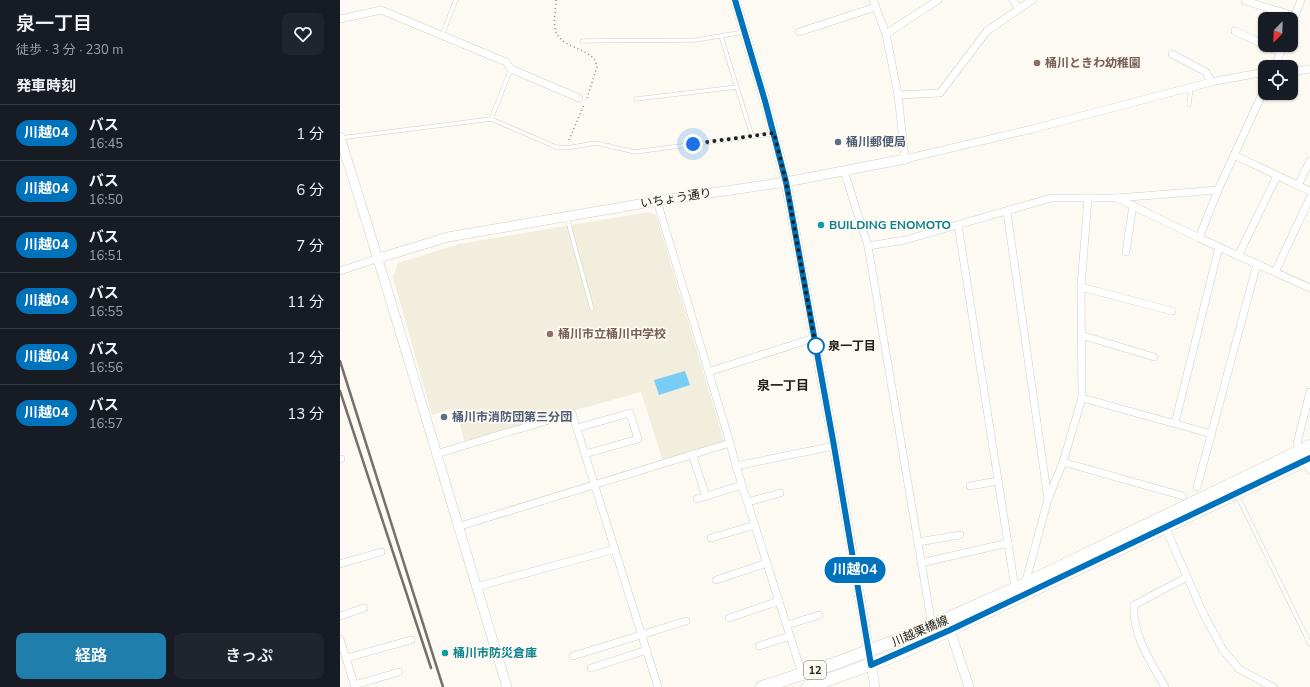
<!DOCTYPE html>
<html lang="ja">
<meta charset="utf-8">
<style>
:root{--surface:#171b24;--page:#20242c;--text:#f1f3f6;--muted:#9ea1a6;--line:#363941;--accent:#1f7eab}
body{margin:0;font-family:"Nunito Sans","Noto Sans JP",sans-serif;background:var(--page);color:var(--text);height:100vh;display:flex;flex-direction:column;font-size:15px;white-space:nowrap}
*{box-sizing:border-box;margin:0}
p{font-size:13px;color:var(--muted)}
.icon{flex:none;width:22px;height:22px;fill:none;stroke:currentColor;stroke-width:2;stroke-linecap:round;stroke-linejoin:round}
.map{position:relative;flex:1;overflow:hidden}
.drawer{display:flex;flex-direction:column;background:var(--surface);width:340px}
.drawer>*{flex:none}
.badge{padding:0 8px;border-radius:13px;font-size:14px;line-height:26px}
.needle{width:26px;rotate:203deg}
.controls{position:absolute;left:918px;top:12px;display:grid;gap:8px}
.controls a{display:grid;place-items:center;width:40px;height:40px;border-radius:8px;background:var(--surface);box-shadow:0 1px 3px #0004;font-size:20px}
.you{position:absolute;width:20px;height:20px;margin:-10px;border:3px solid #fff;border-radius:50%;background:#1a73e8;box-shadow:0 0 0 6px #1a73e833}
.map>.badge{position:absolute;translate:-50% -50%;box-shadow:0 0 0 2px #fff}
h2{padding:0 16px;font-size:15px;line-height:36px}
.round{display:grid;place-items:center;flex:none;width:42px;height:42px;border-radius:8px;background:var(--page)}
.headline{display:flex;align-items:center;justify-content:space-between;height:68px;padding:0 16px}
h1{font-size:19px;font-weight:600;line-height:30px}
.cta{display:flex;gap:8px;margin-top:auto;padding:8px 16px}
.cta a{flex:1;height:46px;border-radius:8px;background:var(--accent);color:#fff;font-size:16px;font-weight:600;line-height:46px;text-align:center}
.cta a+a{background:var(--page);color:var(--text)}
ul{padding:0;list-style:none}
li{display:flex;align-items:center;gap:12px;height:56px;padding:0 16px;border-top:1px solid var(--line)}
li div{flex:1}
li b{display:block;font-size:15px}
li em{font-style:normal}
li .badge{min-width:44px;font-weight:700;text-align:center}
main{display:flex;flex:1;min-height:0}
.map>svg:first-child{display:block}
.built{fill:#f1eede}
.water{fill:#79ccf6}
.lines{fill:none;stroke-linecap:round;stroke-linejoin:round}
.service-casing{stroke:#d0cec7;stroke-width:4.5}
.minor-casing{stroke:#d0cec7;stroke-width:8}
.tertiary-casing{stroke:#d0cec7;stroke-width:10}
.primary-casing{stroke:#d0cec7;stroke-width:13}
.path{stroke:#8a8984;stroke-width:1.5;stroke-dasharray:1 3;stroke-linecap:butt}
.service{stroke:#fff;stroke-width:3.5}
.minor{stroke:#fff;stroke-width:7}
.tertiary{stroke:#fff;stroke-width:9}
.primary{stroke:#fff;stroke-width:12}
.rail{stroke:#72716c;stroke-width:2.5}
.line-casing{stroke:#fff;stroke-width:9}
.line{stroke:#0072bc;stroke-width:6}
.walk{stroke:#21211e;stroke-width:4;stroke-dasharray:0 7.2}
.education-dot{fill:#8d6e63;stroke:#fcfaf2;stroke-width:1.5}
.service-dot{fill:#5c6f8a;stroke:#fcfaf2;stroke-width:1.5}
.culture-dot{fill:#0f9aa8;stroke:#fcfaf2;stroke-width:1.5}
.stop-dot{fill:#fff;stroke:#0072bc;stroke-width:2}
.labels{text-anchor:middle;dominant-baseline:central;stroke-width:3.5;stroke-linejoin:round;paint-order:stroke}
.shield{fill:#fcfaf2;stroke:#63625e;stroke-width:1}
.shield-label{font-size:11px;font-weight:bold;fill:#21211e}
.education-label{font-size:12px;font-weight:bold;fill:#785e54;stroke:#fcfaf2;text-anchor:start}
.service-label{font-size:12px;font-weight:bold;fill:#4e5e75;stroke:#fcfaf2;text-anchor:start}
.street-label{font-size:12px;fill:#21211e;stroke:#fcfaf2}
.culture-label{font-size:12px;font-weight:bold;fill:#0d838f;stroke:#fcfaf2;text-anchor:start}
.stop-label{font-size:12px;font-weight:bold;fill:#21211e;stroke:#fcfaf2;text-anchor:start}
.neighbourhood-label{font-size:13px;font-weight:bold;fill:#21211e;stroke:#fcfaf2}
</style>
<main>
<section class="drawer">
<div class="headline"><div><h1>泉一丁目</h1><p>徒歩 · 3 分 · 230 m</p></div><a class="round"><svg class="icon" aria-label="heart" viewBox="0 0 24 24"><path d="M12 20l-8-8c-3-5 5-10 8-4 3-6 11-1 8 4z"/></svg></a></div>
<h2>発車時刻</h2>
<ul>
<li><span class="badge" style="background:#0072bc;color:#fff">川越04</span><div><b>バス</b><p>16:45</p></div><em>1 分</em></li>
<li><span class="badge" style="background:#0072bc;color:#fff">川越04</span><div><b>バス</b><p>16:50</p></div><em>6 分</em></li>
<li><span class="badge" style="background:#0072bc;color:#fff">川越04</span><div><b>バス</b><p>16:51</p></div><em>7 分</em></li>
<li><span class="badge" style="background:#0072bc;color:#fff">川越04</span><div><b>バス</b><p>16:55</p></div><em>11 分</em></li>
<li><span class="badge" style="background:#0072bc;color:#fff">川越04</span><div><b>バス</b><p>16:56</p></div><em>12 分</em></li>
<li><span class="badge" style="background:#0072bc;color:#fff">川越04</span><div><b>バス</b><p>16:57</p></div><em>13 分</em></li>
</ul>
<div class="cta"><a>経路</a><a>きっぷ</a></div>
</section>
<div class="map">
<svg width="970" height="687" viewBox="0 0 970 687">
<rect width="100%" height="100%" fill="#fcfaf2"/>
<polygon class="built" points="309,212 316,215 384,441 323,461 301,392 124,441 116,408 92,415 53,277 58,263 119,244"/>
<polygon class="water" points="345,371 350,385 319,395 314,380"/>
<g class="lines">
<defs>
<g id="service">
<polyline points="102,35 116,0"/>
<polyline points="381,36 412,136"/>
<polyline points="242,41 356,40 404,32"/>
<polyline points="296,99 397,87"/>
<polyline points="849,105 851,87"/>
<polyline points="151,119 171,69"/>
<polyline points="0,138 151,119 216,147 226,148 256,143 295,152 432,134"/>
<polyline points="227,218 252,309"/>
<polyline points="897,495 970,644"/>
</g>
<g id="minor">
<polyline points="533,0 546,34 558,95 565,159 692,129 871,82 925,72"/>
<polyline points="673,0 678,8"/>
<polyline points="905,1 955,16"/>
<polyline points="0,19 41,10 166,62 171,69 239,98"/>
<polyline points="951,26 961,0"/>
<polyline points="895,31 925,45"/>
<polyline points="459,32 536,7"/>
<polyline points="546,34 598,0"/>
<polyline points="925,45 940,52"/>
<polyline points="832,54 866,72 871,82"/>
<polyline points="935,67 943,45"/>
<polyline points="951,72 970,69"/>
<polyline points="558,95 600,93 647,31 692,0"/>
<polyline points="894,155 970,191"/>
<polyline points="504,171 528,246 592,626"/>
<polyline points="958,185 970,161"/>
<polyline points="777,198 859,238 970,288"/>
<polyline points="317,201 390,443 396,466 462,674"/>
<polyline points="667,212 708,499"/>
<polyline points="618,225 675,588"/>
<polyline points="859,238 878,190 925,88"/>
<polyline points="528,246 565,240 711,198 777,198 878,190"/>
<polyline points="786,252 793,205"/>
<polyline points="898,256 937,176"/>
<polyline points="0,271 39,258"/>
<polyline points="935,272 970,198"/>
<polyline points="741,287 832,311"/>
<polyline points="741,335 814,357"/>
<polyline points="368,372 474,338"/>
<polyline points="970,392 957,443 970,470"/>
<polyline points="742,398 872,434"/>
<polyline points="835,423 879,247"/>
<polyline points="237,428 290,413 298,439 245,454"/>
<polyline points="96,454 232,413 318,687"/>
<polyline points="352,454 366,496"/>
<polyline points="0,459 1,459"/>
<polyline points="723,462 843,496"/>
<polyline points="396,466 494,446"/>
<polyline points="630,486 658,481"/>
<polyline points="857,487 917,264"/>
<polyline points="357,499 402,485"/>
<polyline points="408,502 440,493"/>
<polyline points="117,527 390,443"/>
<polyline points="825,527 864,615 883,650 899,669 933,687"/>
<polyline points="371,538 415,525"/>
<polyline points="578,542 620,535"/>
<polyline points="581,563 668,543"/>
<polyline points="0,564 41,552"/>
<polyline points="376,580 427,563"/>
<polyline points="685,584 708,499 723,462 742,398 741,287 748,198"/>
<polyline points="136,587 275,549"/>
<polyline points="0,616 24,608"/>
<polyline points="389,618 439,601"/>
<polyline points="447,625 479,615"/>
<polyline points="0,639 15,687"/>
<polyline points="419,646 450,636"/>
<polyline points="233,656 346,621"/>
<polyline points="6,658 71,640"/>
<polyline points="251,668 307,650"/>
<polyline points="14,685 59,672"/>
<path d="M825,687C811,663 792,634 794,605L847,577"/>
</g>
<g id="tertiary">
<polyline points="395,0 425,101 446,182 494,446 535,687"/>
<path d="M0,137C58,320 111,504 167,687"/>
<polyline points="39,258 108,237 317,201 446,182 565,159"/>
<polyline points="610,630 629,687"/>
</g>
<g id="primary">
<polyline points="422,687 499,662 575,633 685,584 970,446"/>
<polyline points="468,687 557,655 970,458"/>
</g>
</defs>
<use href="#service" class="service-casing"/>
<use href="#minor" class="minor-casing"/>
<use href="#tertiary" class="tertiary-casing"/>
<use href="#primary" class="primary-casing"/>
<g class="path">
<path d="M216,0C216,10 212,26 217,34C225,50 255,48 257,67L247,98"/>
<polyline points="229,140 244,105"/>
</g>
<use href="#service" class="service"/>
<use href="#minor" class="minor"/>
<use href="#tertiary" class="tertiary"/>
<use href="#primary" class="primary"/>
<g class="rail">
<polyline points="0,361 103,687"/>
<polyline points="0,391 91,668"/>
</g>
</g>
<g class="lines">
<defs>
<polyline id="line" points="395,0 425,101 446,182 494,446 531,665 610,630 970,458"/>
</defs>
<use href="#line" class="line-casing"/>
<use href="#line" class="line"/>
<polyline class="walk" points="353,144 434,133 446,182 477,353 476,346"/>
</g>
<g class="education-dot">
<circle cx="697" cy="63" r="4"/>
<circle cx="210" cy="334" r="4"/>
</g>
<g class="service-dot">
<circle cx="498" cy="142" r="4"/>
<circle cx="104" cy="417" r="4"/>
</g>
<g class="culture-dot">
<circle cx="481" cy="225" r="4"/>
<circle cx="105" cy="653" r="4"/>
</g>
<circle class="stop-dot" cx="476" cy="346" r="8"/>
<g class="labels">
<rect class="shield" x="464" y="661" width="22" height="18" rx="3"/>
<g class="shield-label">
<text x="475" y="670">12</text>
</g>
<g class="education-label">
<text x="705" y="63">桶川ときわ幼稚園</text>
<text x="218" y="334">桶川市立桶川中学校</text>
</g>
<g class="service-label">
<text x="506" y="142">桶川郵便局</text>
<text x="112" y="417">桶川市消防団第三分団</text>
</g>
<g class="street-label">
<text transform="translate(336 198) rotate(-9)">いちょう通り</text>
<text transform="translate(580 631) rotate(-23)">川越栗橋線</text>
</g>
<g class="culture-label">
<text x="489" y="225">BUILDING ENOMOTO</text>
<text x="113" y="653">桶川市防災倉庫</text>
</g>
<g class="stop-label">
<text x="488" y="346">泉一丁目</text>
</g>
<g class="neighbourhood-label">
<text x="443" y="386">泉一丁目</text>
</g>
</g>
</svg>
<div class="controls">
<a><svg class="needle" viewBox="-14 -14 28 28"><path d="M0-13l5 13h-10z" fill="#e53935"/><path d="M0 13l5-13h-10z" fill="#9ea1a6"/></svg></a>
<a><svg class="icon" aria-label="locate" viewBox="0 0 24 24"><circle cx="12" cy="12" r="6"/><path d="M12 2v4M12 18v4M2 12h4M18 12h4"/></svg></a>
</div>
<div class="you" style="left:353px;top:144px"></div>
<b class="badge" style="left:515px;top:570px;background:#0072bc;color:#fff">川越04</b>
</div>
</main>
